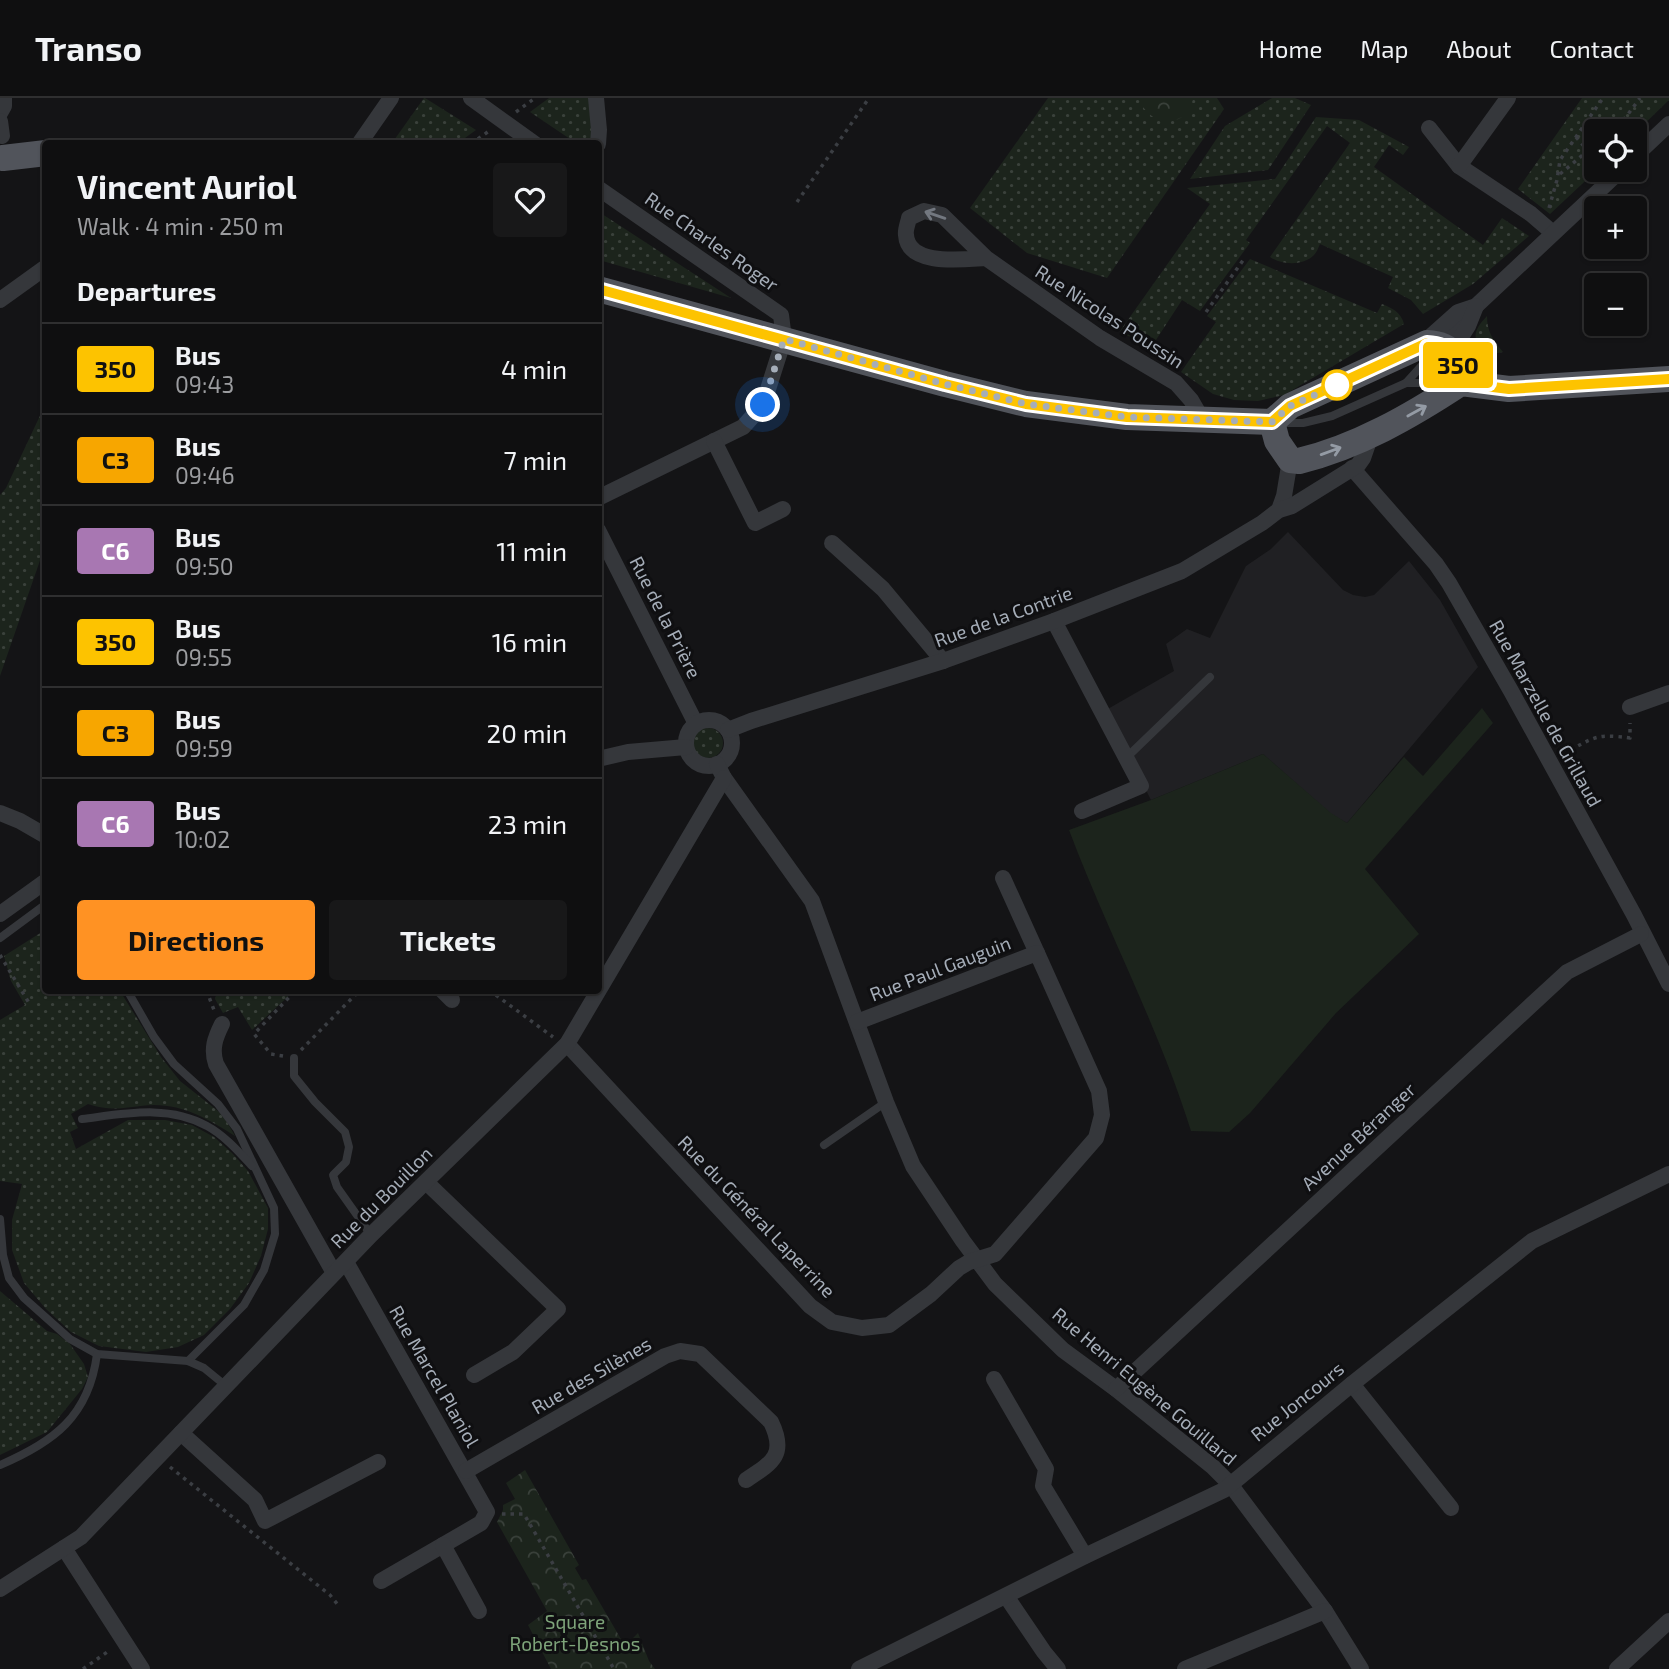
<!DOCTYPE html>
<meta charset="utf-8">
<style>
:root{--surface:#0f0f10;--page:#181819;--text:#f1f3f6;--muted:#9b9c9f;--line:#2f2f30;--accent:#ff9223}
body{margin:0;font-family:"Exo 2",sans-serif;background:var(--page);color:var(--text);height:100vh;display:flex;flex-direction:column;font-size:26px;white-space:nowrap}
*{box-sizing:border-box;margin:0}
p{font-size:23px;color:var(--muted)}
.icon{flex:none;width:38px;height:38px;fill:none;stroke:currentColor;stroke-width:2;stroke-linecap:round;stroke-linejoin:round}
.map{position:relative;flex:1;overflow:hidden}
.details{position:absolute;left:42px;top:42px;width:560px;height:854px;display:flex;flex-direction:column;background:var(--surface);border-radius:7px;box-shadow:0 2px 5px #0004,0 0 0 2px var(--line)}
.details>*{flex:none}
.badge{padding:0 14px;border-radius:5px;font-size:24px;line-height:46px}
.buttons{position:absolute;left:1584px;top:21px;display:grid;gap:14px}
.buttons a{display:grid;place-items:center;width:63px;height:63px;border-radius:7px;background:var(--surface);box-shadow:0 2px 5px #0004,0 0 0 2px var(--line);font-size:35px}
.you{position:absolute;width:35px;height:35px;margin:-18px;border:5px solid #fff;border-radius:50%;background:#1a73e8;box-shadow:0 0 0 10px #1a73e833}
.map>.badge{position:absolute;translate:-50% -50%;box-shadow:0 0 0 4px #fff}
h2{padding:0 35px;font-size:26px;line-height:63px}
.round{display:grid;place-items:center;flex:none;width:74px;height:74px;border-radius:7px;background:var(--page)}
.summary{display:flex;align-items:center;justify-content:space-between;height:119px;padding:0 35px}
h1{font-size:33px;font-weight:700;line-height:52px}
.action{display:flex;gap:14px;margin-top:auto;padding:14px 35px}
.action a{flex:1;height:80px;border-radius:7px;background:var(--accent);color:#111;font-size:28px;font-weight:700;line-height:80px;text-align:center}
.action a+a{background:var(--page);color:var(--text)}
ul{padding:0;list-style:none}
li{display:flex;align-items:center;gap:21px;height:91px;padding:0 35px;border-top:2px solid var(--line)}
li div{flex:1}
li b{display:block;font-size:26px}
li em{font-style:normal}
li .badge{min-width:77px;font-weight:700;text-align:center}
header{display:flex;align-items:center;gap:42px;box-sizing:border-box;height:98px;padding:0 35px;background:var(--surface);border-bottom:2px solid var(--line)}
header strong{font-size:33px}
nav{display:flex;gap:38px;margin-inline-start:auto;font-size:24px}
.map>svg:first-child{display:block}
.built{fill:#202023}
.grass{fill:url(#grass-dots)}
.park{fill:url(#park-crowns)}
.pitch{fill:#1c241c}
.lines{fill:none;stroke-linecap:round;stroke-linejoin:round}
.path{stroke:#3b3e43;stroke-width:3.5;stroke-dasharray:3.5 5;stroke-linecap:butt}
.service{stroke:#35373b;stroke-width:8}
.minor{stroke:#35373b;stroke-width:16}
.primary{stroke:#51545b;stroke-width:26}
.oneway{stroke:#737880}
.oneway2{stroke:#949ba5}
.line-casing{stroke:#fff;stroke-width:16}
.line{stroke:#fdc300;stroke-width:10}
.walk{stroke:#a5adb8;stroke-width:7;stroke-dasharray:0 12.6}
.stop-dot{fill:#fff;stroke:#fdc300;stroke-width:3.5}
.labels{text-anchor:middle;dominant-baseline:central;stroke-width:6;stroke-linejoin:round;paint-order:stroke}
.street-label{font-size:19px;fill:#a5adb8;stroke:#0f0f11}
.park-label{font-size:19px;fill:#7ea47a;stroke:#0f0f11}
</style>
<header>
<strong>Transo</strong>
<nav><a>Home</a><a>Map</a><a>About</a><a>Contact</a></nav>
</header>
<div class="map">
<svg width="1669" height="1571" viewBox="0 0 1669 1571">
<defs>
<pattern id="grass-dots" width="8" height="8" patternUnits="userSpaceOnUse" patternTransform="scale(1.75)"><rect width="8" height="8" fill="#1c241c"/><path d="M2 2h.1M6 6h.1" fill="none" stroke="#3a413b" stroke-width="1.8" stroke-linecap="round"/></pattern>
<pattern id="park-crowns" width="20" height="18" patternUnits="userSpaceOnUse" patternTransform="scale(1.75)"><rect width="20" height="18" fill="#1c241c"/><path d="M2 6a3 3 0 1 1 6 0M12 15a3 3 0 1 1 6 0" fill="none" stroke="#3a413b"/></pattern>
</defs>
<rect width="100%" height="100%" fill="#141416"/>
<polygon class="built" points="1288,434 1343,492 1353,497 1365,499 1374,497 1409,463 1440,502 1478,569 1347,725 1331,716 1263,656 1151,702 1106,612 1174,573 1166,546 1187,531 1210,540 1246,468 1271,451"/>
<g class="grass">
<polygon points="424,0 425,0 476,32 458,45 392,45"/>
<polygon points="549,0 589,0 593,20 591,45 576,45 530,14"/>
<polygon points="1048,0 1217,0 1224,11 1107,180 1027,155 970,110"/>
<polygon points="1272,0 1295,0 1311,7 1268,72 1190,81 1225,28"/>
<polygon points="1582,0 1669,0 1669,2 1635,35 1634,33 1596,33 1597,72 1550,116 1518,91"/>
<path d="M1316,19L1359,22L1409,49L1403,57L1389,47L1374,69L1483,147L1502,120L1529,138L1473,186L1423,216L1411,202L1388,190L1393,179L1320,146C1318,150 1317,154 1314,157C1303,168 1282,167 1270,159L1350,45L1327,28L1246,142L1250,145L1200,213L1182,202L1154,245L1128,238L1120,233L1210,106L1187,90L1275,81Z"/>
<polygon points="598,114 599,114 731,200 599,162"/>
<path d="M1250,161L1377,215L1382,206C1392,210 1401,214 1404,226L1284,297L1258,303L1234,302L1213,296L1181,274L1216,224L1207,218Z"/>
<path d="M1487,218C1487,234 1493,242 1503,254L1486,257C1472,240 1472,234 1487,218Z"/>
<polygon points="45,307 45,448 0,578 0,397 6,390"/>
<circle cx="708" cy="645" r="15"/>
<path d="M45,832L46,892L120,893L161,959L180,983L223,1017L235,1038C210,1022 185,1007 154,1007C126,1008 117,1015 88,1006L71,1016L78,1030L70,1034L76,1051L128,1022H165L192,1027L214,1039L232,1055L248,1073L268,1110V1131L261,1158L249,1185L230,1211L204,1237L178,1249L146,1254L99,1248L71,1234L46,1211L24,1185L12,1152V1122L22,1086L0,1083V922L25,907L11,883L4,858Z"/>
<polygon points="217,893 217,892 294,893 252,932 238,909 223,915 215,901"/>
<polygon points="0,1193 47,1233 57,1236 70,1246 84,1266 88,1279 82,1291 47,1334 0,1357"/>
</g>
<g class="park">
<path d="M1139,0H1193C1188,32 1148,30 1139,0Z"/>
<polygon points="525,1372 579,1467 575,1470 582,1482 586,1481 625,1548 638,1535 649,1563 655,1571 551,1571 528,1527 547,1513 497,1424 503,1412 503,1407 515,1401 506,1385"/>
</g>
<path class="pitch" d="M1482,610L1493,625L1365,771L1419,836L1336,915L1250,1015L1229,1034L1191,1033C1159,930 1107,833 1069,732L1151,702L1263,656L1331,715L1347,725L1404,659L1423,678Z"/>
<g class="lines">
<g class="path">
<polyline points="516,14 535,0"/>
<polyline points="1610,33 1626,19 1640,0"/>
<polyline points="1576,39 1588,53"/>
<polyline points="471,46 489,33"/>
<polyline points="1560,76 1596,46"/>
<polyline points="797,104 869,0"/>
<polyline points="1549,110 1557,82 1560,62 1603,0"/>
<polyline points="1206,214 1244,161"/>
<path d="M1563,656C1594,640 1594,635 1630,640V625"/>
<polyline points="0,857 29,905"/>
<polyline points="211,892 209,899 214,912"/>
<polyline points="489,892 553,939"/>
<polyline points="301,952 360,892"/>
<polyline points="283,958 271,956 254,936 296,892"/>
<polyline points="170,1369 330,1497 338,1507"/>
<polyline points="502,1416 524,1416 614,1571"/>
<polyline points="83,1571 110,1552"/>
</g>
<g class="service">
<polyline points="1444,243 1468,216"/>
<polyline points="1406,285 1445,285"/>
<polyline points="1282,325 1303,325 1332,318 1406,285 1435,253"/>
<polyline points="1126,660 1210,579"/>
<polyline points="0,840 46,806"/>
<polyline points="127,892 154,939 174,966 218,1006 237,1031 274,1110 275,1136 264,1172 244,1207 188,1263"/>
<polyline points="294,960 294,978 315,1004 345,1034 349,1049 346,1064 333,1077 337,1089 371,1137"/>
<path d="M82,1021C123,1016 168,1006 207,1028C224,1037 239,1054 252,1068"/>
<polyline points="824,1047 886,1004"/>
<polyline points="0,1121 3,1157 9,1180 24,1200 70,1241 97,1256 188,1263 204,1270 226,1288"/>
<path d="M0,1367C54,1344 89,1318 97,1256"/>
</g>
<g class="minor">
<polyline points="471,0 535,46"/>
<polyline points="596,0 599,32 598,46"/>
<polyline points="0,15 4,8 4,0"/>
<polyline points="0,23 2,38"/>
<polyline points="1429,30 1459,68 1531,116 1553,135"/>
<polyline points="359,46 391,0"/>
<polyline points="1634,59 1669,26"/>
<polyline points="1459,68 1508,0"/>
<polyline points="598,90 781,217 784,241 763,307 743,329 598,400"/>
<path d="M986,160C964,161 908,169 906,137C905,132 908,125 909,120L924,113L942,117L986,160L1100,240L1176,285L1191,302L1202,321"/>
<polyline points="0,202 46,169"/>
<polyline points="1421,247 1458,214 1476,208 1621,72"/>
<polyline points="1452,253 1468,228 1476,208"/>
<polyline points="714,343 755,425 783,411"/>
<polyline points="1352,370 1436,466 1449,485 1511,593 1634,817 1669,886"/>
<polyline points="1279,412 1284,398 1290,362"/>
<polyline points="598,432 696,626"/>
<polyline points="832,445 883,491 943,563"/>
<polyline points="1054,523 1141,688 1082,713"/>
<polyline points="1630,609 1669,595"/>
<circle cx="709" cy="645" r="23"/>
<polyline points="728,632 751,623 943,563 1054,523 1182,473 1262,425 1279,412 1292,408 1358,367 1363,360 1371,337"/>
<polyline points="598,661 628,654 686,649"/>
<polyline points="717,666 724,680 812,803 886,1004 913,1068 963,1143 995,1186 1063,1252 1116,1291 1213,1369 1230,1386 1325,1513 1361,1571"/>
<polyline points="0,715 20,723 46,738"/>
<polyline points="1003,780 1037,855"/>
<polyline points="0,816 46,783"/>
<polyline points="442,892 452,902"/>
<path d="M222,926C215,940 211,951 216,966L334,1175"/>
<polyline points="567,946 810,1208 832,1224 862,1230 889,1227 931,1196 959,1170 969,1164 995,1156 1096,1040 1102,1017 1099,993 1037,855 857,924"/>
<polyline points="426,1084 558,1211 513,1254 474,1277"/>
<polyline points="346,1164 487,1414 481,1425 381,1483"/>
<polyline points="994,1281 1046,1371 1043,1388 1085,1458"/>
<polyline points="1352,1286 1451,1410"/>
<polyline points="1116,1291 1567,874 1641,836"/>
<polyline points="181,1335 255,1402 265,1423 378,1364"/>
<path d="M466,1373L665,1258L680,1253L700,1256L771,1324C787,1357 772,1365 746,1382"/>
<polyline points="443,1447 479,1513"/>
<polyline points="64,1450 142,1571"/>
<polyline points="0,1491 81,1439 371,1137 567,946 724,680"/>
<polyline points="1006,1498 1044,1554 1058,1571"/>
<polyline points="859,1571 1085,1458 1224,1392 1352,1286 1532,1143 1669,1076"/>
<polyline points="1185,1571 1325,1513"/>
<polyline points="1617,1571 1669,1523"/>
</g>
<g class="primary">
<polyline points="3,60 46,55"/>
<path d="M598,191L945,286L1026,306L1127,319L1272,324L1290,308L1427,245C1454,246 1459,261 1461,285"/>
<path d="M1272,324L1277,343L1290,362L1299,363C1357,349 1411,318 1461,285L1509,291L1669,281"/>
</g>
</g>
<defs><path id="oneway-shaft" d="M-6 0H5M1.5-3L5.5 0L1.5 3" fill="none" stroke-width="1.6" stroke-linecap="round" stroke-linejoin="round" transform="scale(1.75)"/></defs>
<use class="oneway" href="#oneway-shaft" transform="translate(935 117) rotate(-161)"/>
<g class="oneway2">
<use href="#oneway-shaft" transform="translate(1417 313) rotate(-29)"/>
<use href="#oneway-shaft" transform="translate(1331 353) rotate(-20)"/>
</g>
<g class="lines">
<defs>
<path id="line" d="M598,191L945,286L1026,306L1127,319L1272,324L1290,308L1427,245C1454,246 1459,261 1461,285L1509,291L1669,281"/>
</defs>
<use href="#line" class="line-casing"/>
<use href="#line" class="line"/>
<polyline class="walk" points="763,307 784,241 945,286 1026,306 1127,319 1272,324 1290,308 1337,287"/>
</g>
<circle class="stop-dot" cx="1337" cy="287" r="14"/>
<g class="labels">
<g class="street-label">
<text transform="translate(712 143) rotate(35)">Rue Charles Roger</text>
<text transform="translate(1110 218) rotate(33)">Rue Nicolas Poussin</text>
<text transform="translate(1003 518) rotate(-20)">Rue de la Contrie</text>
<text transform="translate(666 519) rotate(63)">Rue de la Prière</text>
<text transform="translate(1546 615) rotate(61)">Rue Marzelle de Grillaud</text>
<text transform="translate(940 870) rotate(-21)">Rue Paul Gauguin</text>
<text transform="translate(1358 1038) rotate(-43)">Avenue Béranger</text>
<text transform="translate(381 1099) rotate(-45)">Rue du Bouillon</text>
<text transform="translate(757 1118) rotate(46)">Rue du Général Laperrine</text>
<text transform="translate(591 1277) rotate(-30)">Rue des Silènes</text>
<text transform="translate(435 1278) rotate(60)">Rue Marcel Planiol</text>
<text transform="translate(1145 1288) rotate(40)">Rue Henri Eugène Gouillard</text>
<text transform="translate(1297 1303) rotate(-39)">Rue Joncours</text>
</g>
<g class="park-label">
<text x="575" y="1523">Square<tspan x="575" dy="22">Robert-Desnos</tspan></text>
</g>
</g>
</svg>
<div class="buttons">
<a><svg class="icon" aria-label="locate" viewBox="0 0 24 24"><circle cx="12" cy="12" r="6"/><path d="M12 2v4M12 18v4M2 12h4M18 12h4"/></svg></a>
<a>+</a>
<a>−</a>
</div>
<div class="you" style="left:763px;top:307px"></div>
<b class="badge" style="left:1458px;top:267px;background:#fdc300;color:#111">350</b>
<section class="details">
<div class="summary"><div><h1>Vincent Auriol</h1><p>Walk · 4 min · 250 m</p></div><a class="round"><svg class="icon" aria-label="heart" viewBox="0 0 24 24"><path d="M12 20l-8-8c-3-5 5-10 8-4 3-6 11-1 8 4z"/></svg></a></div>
<h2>Departures</h2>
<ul>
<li><span class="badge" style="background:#fdc300;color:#111">350</span><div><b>Bus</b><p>09:43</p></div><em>4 min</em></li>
<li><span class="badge" style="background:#f7a600;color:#111">C3</span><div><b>Bus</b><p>09:46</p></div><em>7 min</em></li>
<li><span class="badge" style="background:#a877b2;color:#fff">C6</span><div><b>Bus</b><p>09:50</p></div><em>11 min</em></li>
<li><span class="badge" style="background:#fdc300;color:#111">350</span><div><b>Bus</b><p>09:55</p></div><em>16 min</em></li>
<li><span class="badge" style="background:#f7a600;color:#111">C3</span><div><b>Bus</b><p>09:59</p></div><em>20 min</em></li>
<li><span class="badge" style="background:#a877b2;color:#fff">C6</span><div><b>Bus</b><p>10:02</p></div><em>23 min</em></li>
</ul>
<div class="action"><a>Directions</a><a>Tickets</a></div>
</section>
</div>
